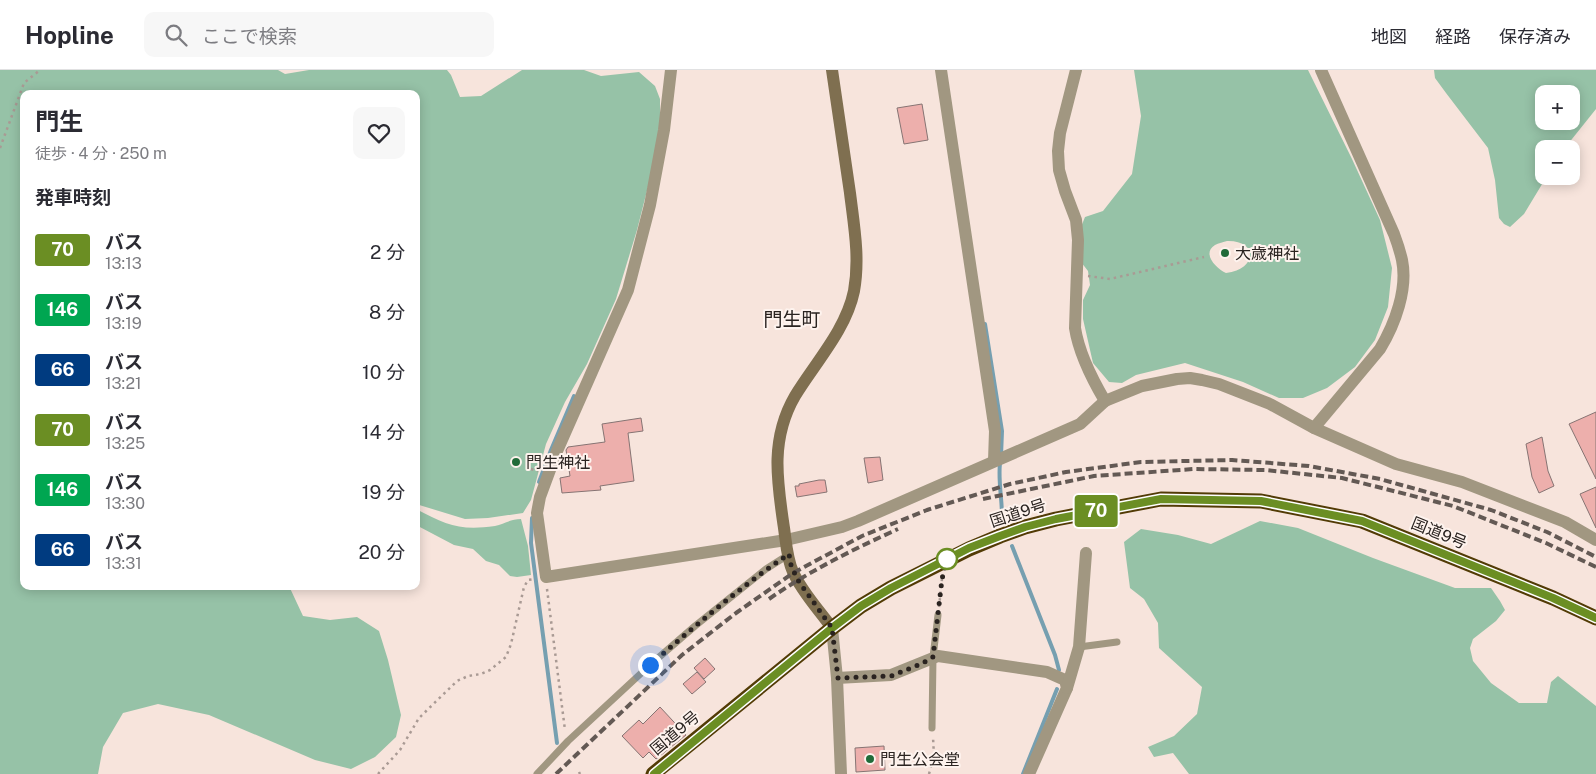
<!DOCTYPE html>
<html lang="ja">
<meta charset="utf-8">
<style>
:root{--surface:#fff;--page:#f7f7f7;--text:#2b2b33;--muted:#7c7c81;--line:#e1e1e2}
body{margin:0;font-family:"Public Sans","Noto Sans JP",sans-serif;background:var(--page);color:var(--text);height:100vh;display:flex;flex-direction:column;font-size:19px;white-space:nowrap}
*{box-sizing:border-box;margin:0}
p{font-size:16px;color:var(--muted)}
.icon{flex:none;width:28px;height:28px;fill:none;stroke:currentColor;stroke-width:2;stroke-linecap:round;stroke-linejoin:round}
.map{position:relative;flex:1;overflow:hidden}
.side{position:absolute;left:20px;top:20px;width:400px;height:500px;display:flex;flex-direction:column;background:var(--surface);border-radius:10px;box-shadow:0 2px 12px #0003}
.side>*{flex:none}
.badge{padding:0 10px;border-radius:4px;font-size:18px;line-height:32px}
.tools{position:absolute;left:1535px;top:15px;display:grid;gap:10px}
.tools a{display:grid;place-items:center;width:45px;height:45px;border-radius:10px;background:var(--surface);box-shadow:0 2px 12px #0003;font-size:25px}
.you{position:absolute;width:25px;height:25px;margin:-12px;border:4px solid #fff;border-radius:50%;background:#1a73e8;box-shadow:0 0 0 8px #1a73e833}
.map>.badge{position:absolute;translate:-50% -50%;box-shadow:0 0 0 2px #fff}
h2{padding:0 15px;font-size:19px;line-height:45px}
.round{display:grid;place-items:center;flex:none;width:52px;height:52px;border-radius:10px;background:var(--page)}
.headline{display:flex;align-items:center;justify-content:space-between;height:85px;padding:0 15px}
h1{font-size:24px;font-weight:700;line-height:38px}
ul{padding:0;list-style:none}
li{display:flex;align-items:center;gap:15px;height:60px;padding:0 15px}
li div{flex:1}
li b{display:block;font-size:19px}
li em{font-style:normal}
li .badge{min-width:55px;font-weight:700;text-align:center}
header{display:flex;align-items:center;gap:30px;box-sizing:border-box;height:70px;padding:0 25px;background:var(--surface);border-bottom:1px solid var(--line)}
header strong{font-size:24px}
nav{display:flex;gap:28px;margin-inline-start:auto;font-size:18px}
.search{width:350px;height:45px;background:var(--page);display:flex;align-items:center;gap:12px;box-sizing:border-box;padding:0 18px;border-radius:10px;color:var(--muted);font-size:19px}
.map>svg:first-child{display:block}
.green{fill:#96c2a7;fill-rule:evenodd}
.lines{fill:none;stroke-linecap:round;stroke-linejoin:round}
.stream{stroke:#769fb0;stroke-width:4}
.building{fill:#edafac;stroke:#867473}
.path{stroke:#a99a94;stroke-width:2.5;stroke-dasharray:2.5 4;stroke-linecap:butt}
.lane{stroke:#a19781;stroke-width:7}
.street{stroke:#a19781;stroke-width:12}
.secondary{stroke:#7f6f50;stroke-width:12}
.highway{stroke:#523b05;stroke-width:15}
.rail{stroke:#635954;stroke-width:4;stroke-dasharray:8 4;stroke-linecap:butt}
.line-casing{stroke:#fff;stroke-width:11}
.line{stroke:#6b8e23;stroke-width:8}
.walk{stroke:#2a2320;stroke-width:5;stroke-dasharray:0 9}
.poi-dot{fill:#216b39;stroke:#fef3ee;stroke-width:2}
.stop-dot{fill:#fff;stroke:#6b8e23;stroke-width:2.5}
.labels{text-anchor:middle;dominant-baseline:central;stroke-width:4;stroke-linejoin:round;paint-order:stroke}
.poi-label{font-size:16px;fill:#2a2320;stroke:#fef3ee;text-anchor:start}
.street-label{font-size:16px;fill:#2a2320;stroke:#fef3ee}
.quarter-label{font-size:19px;fill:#2a2320;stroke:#fef3ee}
</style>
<header>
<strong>Hopline</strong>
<div class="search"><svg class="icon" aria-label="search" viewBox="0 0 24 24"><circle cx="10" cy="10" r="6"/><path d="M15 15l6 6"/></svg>ここで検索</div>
<nav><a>地図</a><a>経路</a><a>保存済み</a></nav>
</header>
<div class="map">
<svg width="1596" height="704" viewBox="0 0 1596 704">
<rect width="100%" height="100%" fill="#f7e4dc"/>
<g class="green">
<polygon points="0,0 278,0 285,4 309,0 447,0 451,5 460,27 481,26 522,0 584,0 601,6 639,2 655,16 660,29 660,58 652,101 637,160 616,229 587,294 565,332 546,374 531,430 523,443 488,448 465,449 416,434 416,24 24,24 24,516 289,516 303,546 330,550 357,547 379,561 388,590 401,645 396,667 375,687 351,699 315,690 209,645 158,634 123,643 103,677 98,704 0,704"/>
<path d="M1134,0H1308L1352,89L1380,150L1392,198L1388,237L1375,270L1355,297L1327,318L1303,328H1279L1243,312L1185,293L1136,305L1122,313L1109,312L1093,293L1083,249V230L1090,215L1088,201L1081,192L1079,162L1085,147L1103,141L1132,104L1141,46ZM1227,171C1258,170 1258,199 1226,203C1217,199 1201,184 1215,175C1218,173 1224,172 1227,171Z"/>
<path d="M1434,0H1596V39L1564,79H1544V106H1547L1524,144L1510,157L1504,154L1499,148L1495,110L1488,78L1446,23L1435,8ZM1544,24H1571V51H1544Z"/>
<path d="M416,439C446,455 460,461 495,456C504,454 511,449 521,449L528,476L531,505L517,507L510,506L499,495L486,491L473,479L454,475L416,455Z"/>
<polygon points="1260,451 1298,458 1373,488 1455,518 1491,518 1500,531 1505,540 1496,551 1473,569 1470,578 1473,591 1491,613 1519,633 1547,633 1551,612 1558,606 1596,636 1596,704 1189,704 1173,683 1154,687 1148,677 1174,666 1197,644 1202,617 1159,578 1158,553 1144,529 1130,518 1124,472 1141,459 1178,465 1211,474"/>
</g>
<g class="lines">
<g class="stream">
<polyline points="985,254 1002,361 1001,386"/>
<path d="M1000,393C998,411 1002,428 1002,446"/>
<polyline points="539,412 551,380 574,326"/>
<polyline points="532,448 531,473 557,673"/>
<polyline points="1012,476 1055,585 1059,600"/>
<polyline points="1023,704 1057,619"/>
</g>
</g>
<g class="building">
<polygon points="922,34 928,70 904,74 897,38"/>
<polygon points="1596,342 1596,409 1569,354"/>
<polygon points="641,348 643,361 628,363 634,411 600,416 601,420 562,423 560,408 570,406 566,380 568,377 605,372 602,354"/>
<polygon points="1542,367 1548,401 1554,416 1539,423 1532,407 1526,374"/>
<polygon points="880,387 883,410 868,413 864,388"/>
<polygon points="819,410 825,410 827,422 797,427 795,416 799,416 799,414"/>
<polygon points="1596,417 1596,458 1580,424"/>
<polygon points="705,588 715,599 704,609 694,598"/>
<polygon points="697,602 706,612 692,624 683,614"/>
<polygon points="660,637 686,665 656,689 649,682 643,688 622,666 639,650 643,654"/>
<polygon points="884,676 885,700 856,702 855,678"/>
</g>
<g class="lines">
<g class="path">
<polyline points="0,78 24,13 40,0"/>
<polyline points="1088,206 1110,209 1204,187"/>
<polyline points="531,399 538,401"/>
<polyline points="547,519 565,660"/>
<polyline points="939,537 942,509"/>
<polyline points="579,702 580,704"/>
<polyline points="378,704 400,680 419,648 457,611 468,606 481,604 490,600 506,587 511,574 524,517 528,510 535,509"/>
<polyline points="929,704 934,686 933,667"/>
</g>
<g class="lane">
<polyline points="1079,577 1117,572"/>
<polyline points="932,658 933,587 938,545"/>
<polyline points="537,704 568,671 650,595 695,556 766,499 788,485"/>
</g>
<g class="street">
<polyline points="671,0 664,60 650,135 628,220 557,381 540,427 537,443 546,507 786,470 842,457 858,451 1080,354 1105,331 1142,316 1177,309 1190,308 1202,310 1219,314 1270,334 1314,358 1396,394 1462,412 1565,452 1596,470"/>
<polyline points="941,0 995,361 994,391"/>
<path d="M1076,0L1060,63L1058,81L1059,100L1065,121L1076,150L1078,170L1075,258C1079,284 1092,309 1105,331"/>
<path d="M1314,358L1380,279C1395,254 1408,219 1402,190C1400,181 1397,172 1394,164L1321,0"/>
<polyline points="832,558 837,608 841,704"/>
<polyline points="837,608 891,605 938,586 1047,602 1065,610 1067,618 1029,704"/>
<polyline points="1067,618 1079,577 1086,483"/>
</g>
<path class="secondary" d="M832,0C838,41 844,82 850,123C854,156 860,188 854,221C846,260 815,293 795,326C770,369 777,411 784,458C786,472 787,489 793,502C802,522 819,540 832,558"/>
<polyline class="highway" points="653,704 832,558 861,536 891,518 969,479 1000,466 1025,457 1056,449 1161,429 1261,431 1362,451 1553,528 1596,548"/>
<g class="rail">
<polyline points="983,429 1094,406 1194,399 1265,400 1342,408 1453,436 1546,473 1596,497"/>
<path d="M769,529C811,500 852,480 898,459"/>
<polyline points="556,704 682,585 736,543 793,503 862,466 927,440 1010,414 1066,402 1141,392 1232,390 1309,396 1380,409 1491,440 1547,462 1596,487"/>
</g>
</g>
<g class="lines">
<defs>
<polyline id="line" points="654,704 832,558 861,536 891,518 969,478 1000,466 1025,457 1056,449 1161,429 1261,431 1362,451 1553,528 1596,548"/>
</defs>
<use href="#line" class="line-casing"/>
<use href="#line" class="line"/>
<path class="walk" d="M650,595C695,556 740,517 789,484L791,495L797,509L832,558L838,608L891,606L921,594L933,587L942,509L947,489"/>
</g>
<g class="poi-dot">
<circle cx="1225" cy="183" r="5"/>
<circle cx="516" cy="392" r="5"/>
<circle cx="870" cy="689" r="5"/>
</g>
<circle class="stop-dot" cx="947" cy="489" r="10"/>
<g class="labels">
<g class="poi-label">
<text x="1235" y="183">大歳神社</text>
<text x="526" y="392">門生神社</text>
<text x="880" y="689">門生公会堂</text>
</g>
<g class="street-label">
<text transform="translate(1018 443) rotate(-18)">国道9号</text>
<text transform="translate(1439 463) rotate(22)">国道9号</text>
<text transform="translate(675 663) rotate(-40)">国道9号</text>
</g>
<g class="quarter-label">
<text x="792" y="249">門生町</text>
</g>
</g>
</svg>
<div class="tools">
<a>+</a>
<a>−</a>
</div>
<div class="you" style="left:650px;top:595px"></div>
<b class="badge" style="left:1096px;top:441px;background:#6b8e23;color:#fff">70</b>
<section class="side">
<div class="headline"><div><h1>門生</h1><p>徒歩 · 4 分 · 250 m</p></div><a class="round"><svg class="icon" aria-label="heart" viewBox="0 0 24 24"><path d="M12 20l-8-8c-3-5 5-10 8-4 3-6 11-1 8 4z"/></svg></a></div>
<h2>発車時刻</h2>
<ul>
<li><span class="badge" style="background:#6b8e23;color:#fff">70</span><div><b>バス</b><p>13:13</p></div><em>2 分</em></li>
<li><span class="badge" style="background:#00a651;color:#fff">146</span><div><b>バス</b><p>13:19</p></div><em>8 分</em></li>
<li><span class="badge" style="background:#003b80;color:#fff">66</span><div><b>バス</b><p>13:21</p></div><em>10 分</em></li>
<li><span class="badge" style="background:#6b8e23;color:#fff">70</span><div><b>バス</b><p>13:25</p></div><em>14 分</em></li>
<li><span class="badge" style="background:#00a651;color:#fff">146</span><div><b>バス</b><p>13:30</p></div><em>19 分</em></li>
<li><span class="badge" style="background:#003b80;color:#fff">66</span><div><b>バス</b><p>13:31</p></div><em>20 分</em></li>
</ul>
</section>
</div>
